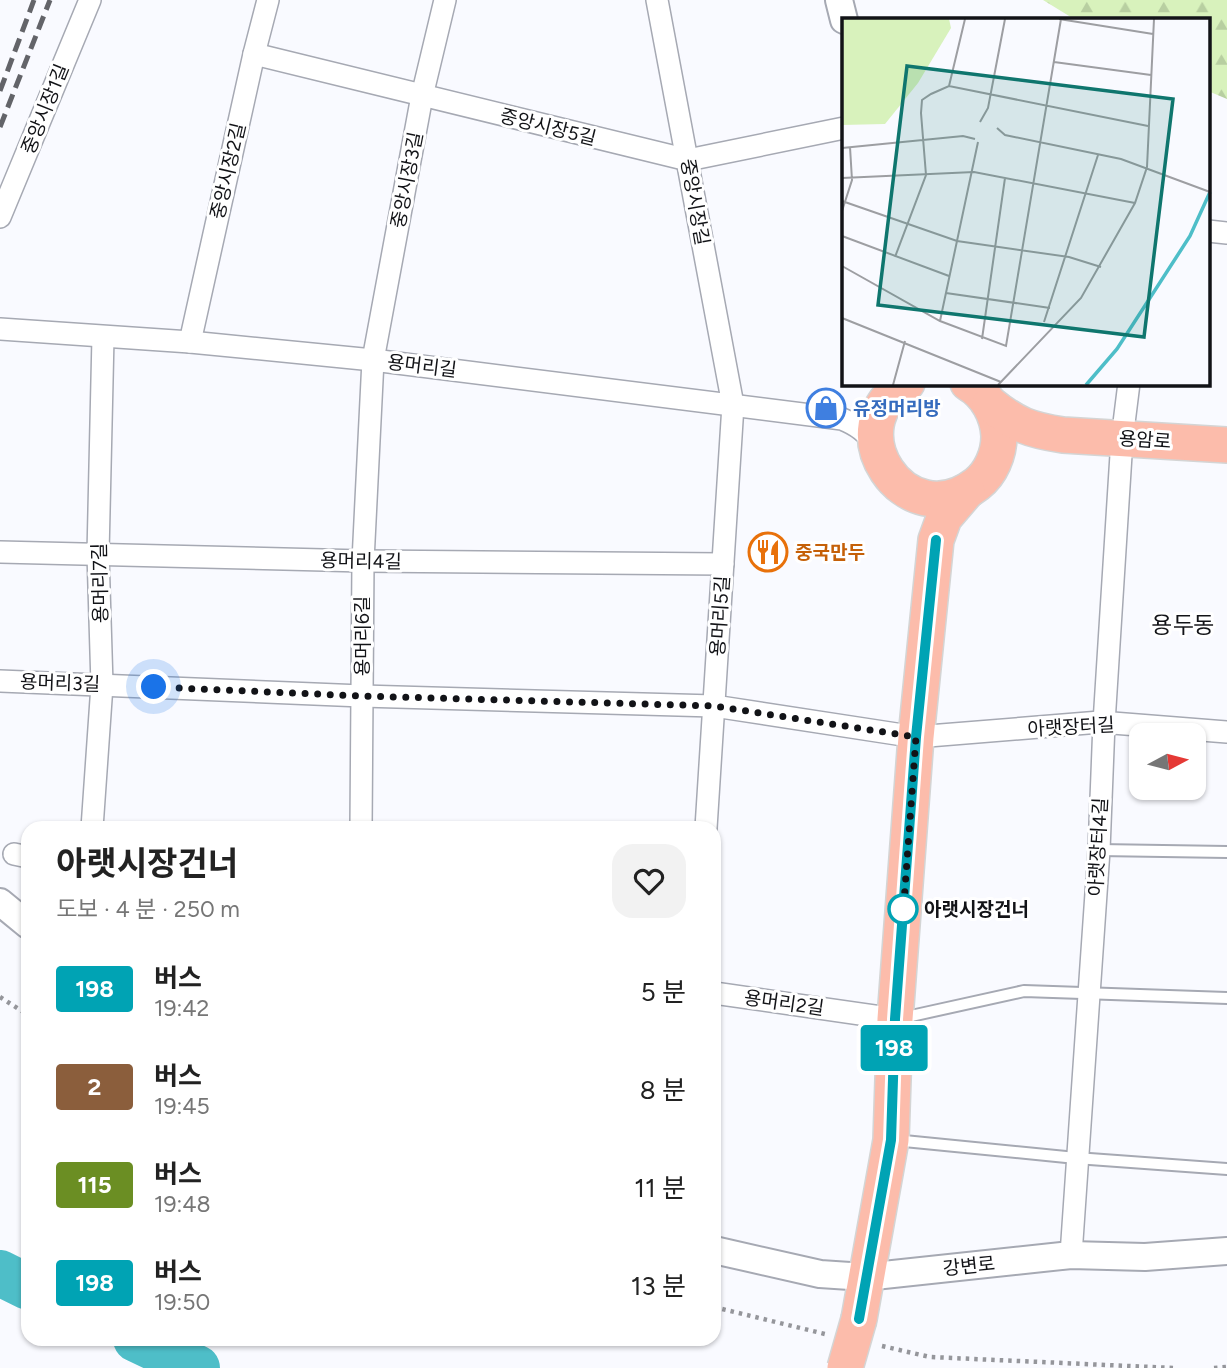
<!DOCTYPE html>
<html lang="ko">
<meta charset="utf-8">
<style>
:root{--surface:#fff;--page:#f2f2f2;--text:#222;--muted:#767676}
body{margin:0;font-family:Figtree,"Noto Sans KR",sans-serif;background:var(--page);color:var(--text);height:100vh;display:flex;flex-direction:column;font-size:26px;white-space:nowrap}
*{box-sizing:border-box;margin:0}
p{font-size:23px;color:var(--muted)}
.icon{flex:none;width:38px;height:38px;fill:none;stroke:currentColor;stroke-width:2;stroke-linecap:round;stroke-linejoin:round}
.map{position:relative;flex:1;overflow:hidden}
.drawer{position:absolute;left:21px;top:821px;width:700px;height:525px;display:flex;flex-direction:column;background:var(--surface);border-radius:21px;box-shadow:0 2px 5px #0004}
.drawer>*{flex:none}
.badge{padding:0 14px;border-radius:5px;font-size:24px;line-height:46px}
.needle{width:46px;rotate:83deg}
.buttons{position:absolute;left:1129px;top:723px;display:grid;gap:14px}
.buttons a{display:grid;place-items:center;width:77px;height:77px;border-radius:14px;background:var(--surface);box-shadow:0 2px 5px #0004;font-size:35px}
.you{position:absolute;width:35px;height:35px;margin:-18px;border:5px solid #fff;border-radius:50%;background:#1a73e8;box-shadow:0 0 0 10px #1a73e833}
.map>.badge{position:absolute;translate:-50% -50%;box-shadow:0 0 0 4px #fff}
.round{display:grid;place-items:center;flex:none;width:74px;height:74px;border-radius:21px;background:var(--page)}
.head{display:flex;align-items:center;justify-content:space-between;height:119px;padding:0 35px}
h1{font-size:33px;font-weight:700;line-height:52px}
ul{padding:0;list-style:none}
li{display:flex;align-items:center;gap:21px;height:98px;padding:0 35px}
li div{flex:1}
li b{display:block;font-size:26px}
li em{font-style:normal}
li .badge{min-width:77px;font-weight:700;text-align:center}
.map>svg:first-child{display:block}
.forest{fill:url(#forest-firs)}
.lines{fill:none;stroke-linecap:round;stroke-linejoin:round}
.river{stroke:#4ebec8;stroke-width:46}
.service-casing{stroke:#a6a9b3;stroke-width:14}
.minor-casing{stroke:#a6a9b3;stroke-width:24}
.tertiary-casing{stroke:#a6a9b3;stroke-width:30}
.primary-casing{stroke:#d4d5d5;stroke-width:38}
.path{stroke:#95969b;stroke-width:4.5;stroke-dasharray:3.5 5;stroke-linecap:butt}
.service{stroke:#fff;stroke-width:10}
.minor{stroke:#fff;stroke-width:21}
.tertiary{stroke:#fff;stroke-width:26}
.primary{stroke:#fcbcab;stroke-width:35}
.rail{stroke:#636469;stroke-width:5;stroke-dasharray:14 7;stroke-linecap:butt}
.primary-bridge-casing{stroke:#d4d5d5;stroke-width:38;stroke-linecap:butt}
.primary-bridge{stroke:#fcbcab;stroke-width:35}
.line-casing{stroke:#fff;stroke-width:16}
.line{stroke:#00a3b4;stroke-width:10}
.walk{stroke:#121317;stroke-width:7;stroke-dasharray:0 12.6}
.stop-dot{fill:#fff;stroke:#00a3b4;stroke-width:3.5}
.labels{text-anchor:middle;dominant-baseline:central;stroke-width:6;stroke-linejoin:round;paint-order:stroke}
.street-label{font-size:19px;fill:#121317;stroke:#fff}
.shop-label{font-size:19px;font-weight:bold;fill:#366cbe;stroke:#fff;text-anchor:start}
.food-label{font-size:19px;font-weight:bold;fill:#c56008;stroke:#fff;text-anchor:start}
.stop-label{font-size:19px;font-weight:bold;fill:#121317;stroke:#fff;text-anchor:start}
.quarter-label{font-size:23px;fill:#121317;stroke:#fff}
.inset-river{fill:none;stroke:#4ebec8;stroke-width:3.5}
.inset-road{fill:none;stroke:#9d9ea2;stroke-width:2}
.view{fill:#0f766e;fill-opacity:0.15;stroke:#0f766e;stroke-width:3.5}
.inset-edge{fill:none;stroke:#121317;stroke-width:3.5}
</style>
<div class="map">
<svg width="1227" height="1368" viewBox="0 0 1227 1368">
<defs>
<pattern id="forest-firs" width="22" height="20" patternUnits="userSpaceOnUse" patternTransform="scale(1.75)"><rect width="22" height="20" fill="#d8f2bc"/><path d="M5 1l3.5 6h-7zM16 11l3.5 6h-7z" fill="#b8cfa1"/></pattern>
</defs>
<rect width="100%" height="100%" fill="#f9faff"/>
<polygon class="forest" points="1043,0 1227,0 1227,99 1208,91 1208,19 1074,19"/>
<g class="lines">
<g class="river">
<polyline points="0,1273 28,1287"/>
<polyline points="136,1339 197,1368"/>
</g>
<defs>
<g id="service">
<polyline points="1099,850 1227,852"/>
<polyline points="902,1018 1024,991 1227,998"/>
<polyline points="894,1140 1076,1158 1227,1169"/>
</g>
<g id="minor">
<polyline points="657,0 733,405 706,828"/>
<polyline points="254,54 688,160 844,128"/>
<polyline points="0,217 90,0"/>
<polyline points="1208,231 1227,233"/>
<path d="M0,329L190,342L373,360L842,419C857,425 866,432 876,445"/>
<polyline points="190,342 254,54 268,0"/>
<polyline points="0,552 363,561 723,564"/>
<polyline points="0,681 362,696 714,706 916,737 1100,722 1227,732"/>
<polyline points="92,828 102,685 98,554 103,337"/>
<polyline points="361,828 363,561 373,360 422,96 445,0"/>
<polyline points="14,854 28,857"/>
<polyline points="714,993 895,1019"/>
<polyline points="1071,1255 1099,850 1104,723 1122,439 1129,383"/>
</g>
<g id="tertiary">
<polyline points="839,0 844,20"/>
<polyline points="0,902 28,925"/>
<polyline points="714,1250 820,1274 865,1277 1071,1255 1145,1257 1227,1251"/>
</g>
<g id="primary">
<path d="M907,383C832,426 905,540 977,484C991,473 999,454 999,436C998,415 987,394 968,383"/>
<path d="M990,404C1016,425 1030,430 1063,435L1227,445"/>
<polyline points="859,1319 891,1140 895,1019 916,737 936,540 944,518 967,491"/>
</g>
</defs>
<use href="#service" class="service-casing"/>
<use href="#minor" class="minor-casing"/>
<use href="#tertiary" class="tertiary-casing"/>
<use href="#primary" class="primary-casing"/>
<g class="path">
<polyline points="0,997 28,1015"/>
<polyline points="714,1307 825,1334"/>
<polyline points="882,1346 930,1357 1173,1368"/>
<polyline points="1214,1368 1227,1367"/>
</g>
<use href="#service" class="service"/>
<use href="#minor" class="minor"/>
<use href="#tertiary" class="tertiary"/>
<use href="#primary" class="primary"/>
<g class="rail">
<polyline points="0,91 34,0"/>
<polyline points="0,127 50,0"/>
</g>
<defs>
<polyline id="primary-bridge" points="845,1368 859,1319"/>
</defs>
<use href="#primary-bridge" class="primary-bridge-casing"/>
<use href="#primary-bridge" class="primary-bridge"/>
</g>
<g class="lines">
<defs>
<polyline id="line" points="859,1319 891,1140 895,1019 916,737 936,540"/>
</defs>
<use href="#line" class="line-casing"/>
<use href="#line" class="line"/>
<polyline class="walk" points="154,687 362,696 714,706 916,737 903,916 903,909"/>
</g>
<defs>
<symbol id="shop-ring" viewBox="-11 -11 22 22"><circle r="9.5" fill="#fff" stroke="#3f7fe0" stroke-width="1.5"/><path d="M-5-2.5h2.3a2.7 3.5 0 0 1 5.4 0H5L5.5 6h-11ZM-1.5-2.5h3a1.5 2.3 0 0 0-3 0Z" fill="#3f7fe0"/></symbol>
<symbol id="restaurant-ring" viewBox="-11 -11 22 22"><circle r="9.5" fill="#fff" stroke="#e8710a" stroke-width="1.5"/><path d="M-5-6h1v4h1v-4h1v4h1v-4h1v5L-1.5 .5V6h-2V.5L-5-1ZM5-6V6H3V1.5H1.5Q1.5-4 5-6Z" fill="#e8710a"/></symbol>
</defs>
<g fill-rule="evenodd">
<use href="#shop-ring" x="804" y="386" width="44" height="44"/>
<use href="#restaurant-ring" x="746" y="530" width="44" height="44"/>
</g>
<circle class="stop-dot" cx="903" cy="909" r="14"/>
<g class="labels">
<g class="street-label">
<text transform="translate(45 109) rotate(-68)">중앙시장1길</text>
<text transform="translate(548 127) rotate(14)">중앙시장5길</text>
<text transform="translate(228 171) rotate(-77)">중앙시장2길</text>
<text transform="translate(407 180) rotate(-79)">중앙시장3길</text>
<text transform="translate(695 202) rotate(80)">중앙시장길</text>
<text transform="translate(422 366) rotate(7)">용머리길</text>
<text transform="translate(1145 440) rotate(4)">용암로</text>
<text transform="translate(361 561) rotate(1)">용머리4길</text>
<text transform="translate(100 583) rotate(-91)">용머리7길</text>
<text transform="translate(720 616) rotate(-86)">용머리5길</text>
<text transform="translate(362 636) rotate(-90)">용머리6길</text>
<text transform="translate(60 683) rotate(2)">용머리3길</text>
<text transform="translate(1071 727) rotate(-3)">아랫장터길</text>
<text transform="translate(1098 847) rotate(-87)">아랫장터4길</text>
<text transform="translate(784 1003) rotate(8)">용머리2길</text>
<text transform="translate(969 1266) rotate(-6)">강변로</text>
</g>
<g class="shop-label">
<text x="853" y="408">유정머리방</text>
</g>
<g class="food-label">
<text x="795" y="552">중국만두</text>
</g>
<g class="stop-label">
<text x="924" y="909">아랫시장건너</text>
</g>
<g class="quarter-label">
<text x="1183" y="625">용두동</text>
</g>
</g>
<g transform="translate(842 18)">
<rect width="368" height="368" fill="#f9faff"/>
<path d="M0,1H107L109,10L76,65L43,106L0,107Z" fill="#d8f2bc"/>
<path class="inset-river" d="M244,367L275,331L348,218L368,174"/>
<path class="inset-road" d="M217,1L311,16M212,44L309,57M107,68L123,1M138,104L146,90L163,1M155,110L163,117L279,141L368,174M0,130L121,118L133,121M0,160L132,154L293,185M0,183L115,223L227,239L259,249M0,193L10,162L8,129M0,218L107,258M53,239L84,157L79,95L80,82L89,76L107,68L306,108M0,248L98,303L164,328L219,1M104,275L208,290M0,300L159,364M98,303L136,124M202,304L256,137M140,321L163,160M51,367L63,323M156,367L239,280L293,185L305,149L312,1"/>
<path class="view" d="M65,48L331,81L302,319L36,287Z"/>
<rect width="368" height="368" class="inset-edge"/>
</g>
</svg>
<div class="buttons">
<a><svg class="needle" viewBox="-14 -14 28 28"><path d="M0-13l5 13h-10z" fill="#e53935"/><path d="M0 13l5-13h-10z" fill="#767676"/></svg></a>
</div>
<div class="you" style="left:154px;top:687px"></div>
<b class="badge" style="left:894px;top:1048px;background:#00a3b4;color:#fff">198</b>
<section class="drawer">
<div class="head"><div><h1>아랫시장건너</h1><p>도보 · 4 분 · 250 m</p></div><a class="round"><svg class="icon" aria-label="heart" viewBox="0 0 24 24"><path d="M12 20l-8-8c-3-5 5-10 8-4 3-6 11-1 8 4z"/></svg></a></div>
<ul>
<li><span class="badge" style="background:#00a3b4;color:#fff">198</span><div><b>버스</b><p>19:42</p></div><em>5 분</em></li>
<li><span class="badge" style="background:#8b5e3c;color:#fff">2</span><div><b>버스</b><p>19:45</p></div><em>8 분</em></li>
<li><span class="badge" style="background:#6b8e23;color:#fff">115</span><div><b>버스</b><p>19:48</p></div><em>11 분</em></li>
<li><span class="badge" style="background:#00a3b4;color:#fff">198</span><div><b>버스</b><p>19:50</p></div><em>13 분</em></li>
</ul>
</section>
</div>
